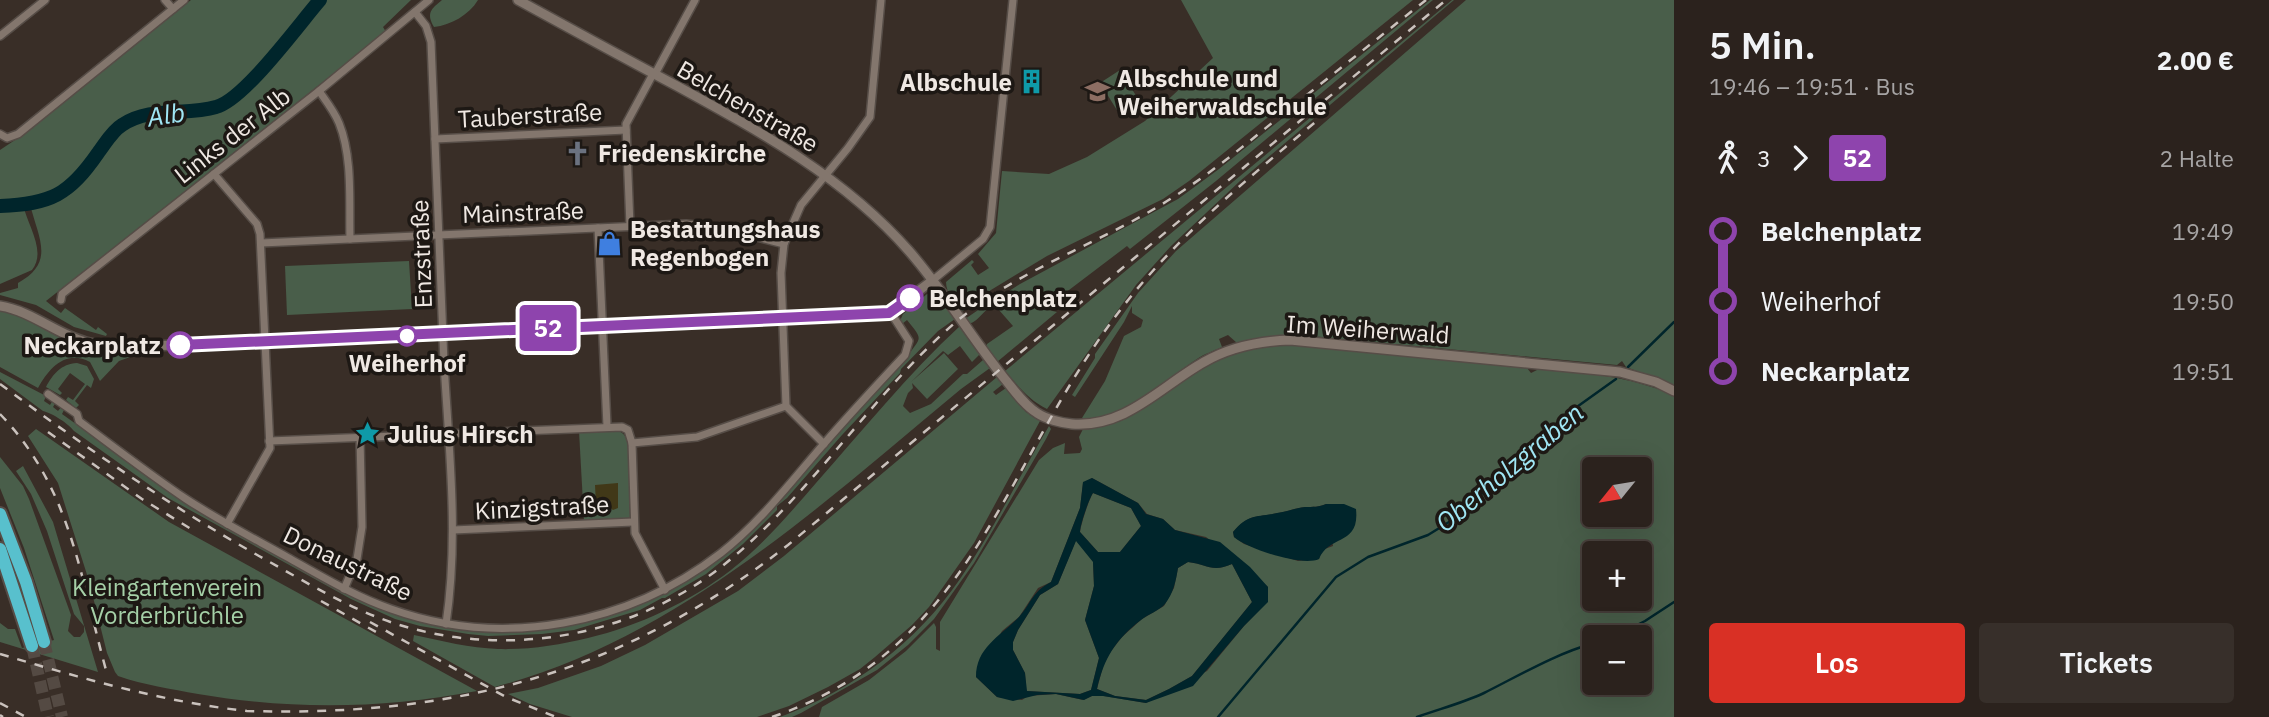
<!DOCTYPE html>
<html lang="de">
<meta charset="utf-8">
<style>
:root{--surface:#2b221d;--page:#372f2a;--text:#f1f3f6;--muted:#a6a4a4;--line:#473f3b;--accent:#d93025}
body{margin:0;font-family:"IBM Plex Sans",sans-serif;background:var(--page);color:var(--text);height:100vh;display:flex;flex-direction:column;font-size:26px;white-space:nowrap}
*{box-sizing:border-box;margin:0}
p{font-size:23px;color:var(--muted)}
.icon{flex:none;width:38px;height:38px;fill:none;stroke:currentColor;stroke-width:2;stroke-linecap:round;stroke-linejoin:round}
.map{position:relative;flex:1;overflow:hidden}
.sheet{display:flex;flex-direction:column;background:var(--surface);width:595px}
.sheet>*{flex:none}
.badge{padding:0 14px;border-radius:5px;font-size:24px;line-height:46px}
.needle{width:46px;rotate:240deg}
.tools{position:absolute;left:1582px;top:457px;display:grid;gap:14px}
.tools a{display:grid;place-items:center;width:70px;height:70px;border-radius:7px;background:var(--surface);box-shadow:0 7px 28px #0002,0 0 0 2px var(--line);font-size:35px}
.map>.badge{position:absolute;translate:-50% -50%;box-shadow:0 0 0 4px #fff}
.legs{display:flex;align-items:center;gap:10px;height:77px;padding:0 35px;font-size:23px}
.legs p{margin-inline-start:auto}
.summary{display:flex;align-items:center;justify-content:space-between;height:119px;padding:0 35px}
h1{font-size:38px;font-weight:600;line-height:52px}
.primary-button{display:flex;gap:14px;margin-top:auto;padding:14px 35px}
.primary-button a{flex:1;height:80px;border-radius:7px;background:var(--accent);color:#fff;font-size:28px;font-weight:600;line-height:80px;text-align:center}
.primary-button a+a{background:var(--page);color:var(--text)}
ul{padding:0 35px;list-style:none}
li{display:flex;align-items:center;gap:24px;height:70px;font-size:26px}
li i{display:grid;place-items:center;width:10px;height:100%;margin:0 9px;background:currentColor}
li i::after{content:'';width:18px;height:18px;margin:-9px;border:5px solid;border-radius:50%;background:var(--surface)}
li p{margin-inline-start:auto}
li:first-child i{background:linear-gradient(#0000 50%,currentColor 0)}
li:last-child i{background:linear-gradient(currentColor 50%,#0000 0)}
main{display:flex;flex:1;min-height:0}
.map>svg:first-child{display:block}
.green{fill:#495e4a;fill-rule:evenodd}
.sand{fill:#413818}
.water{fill:#00252b;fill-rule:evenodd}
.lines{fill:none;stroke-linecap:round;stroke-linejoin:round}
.stream{stroke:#00252b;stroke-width:2.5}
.river{stroke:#00252b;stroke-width:14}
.trunk-tunnel{stroke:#544a43;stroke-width:12;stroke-dasharray:12 6;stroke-linecap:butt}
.minor-casing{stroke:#564d47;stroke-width:10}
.tertiary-casing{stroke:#564d47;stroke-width:12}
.trunk-casing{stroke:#564d47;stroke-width:16}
.minor{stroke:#83766d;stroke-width:7}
.tertiary{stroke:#83766d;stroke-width:9}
.trunk{stroke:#58c0cd;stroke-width:12}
.rail{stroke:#cac2bd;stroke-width:2.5;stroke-dasharray:9 9;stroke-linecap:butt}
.line-1-casing{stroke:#fff;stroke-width:16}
.line-1{stroke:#8e44ad;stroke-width:10}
.stop-1-dot{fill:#fff;stroke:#8e44ad;stroke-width:3.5}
.labels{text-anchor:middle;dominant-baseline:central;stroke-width:7;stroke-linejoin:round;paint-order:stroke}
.poi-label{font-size:24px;font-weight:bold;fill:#efe8e3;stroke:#1d1814;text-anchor:start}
.street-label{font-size:24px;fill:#efe8e3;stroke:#1d1814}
.stop-label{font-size:24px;font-weight:bold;fill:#efe8e3;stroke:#1d1814;text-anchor:start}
.park-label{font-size:24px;fill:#a5d0a7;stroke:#1d1814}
.water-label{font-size:26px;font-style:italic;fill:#a0e6f4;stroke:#1d1814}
</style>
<main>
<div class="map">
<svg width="1674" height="717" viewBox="0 0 1674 717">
<rect width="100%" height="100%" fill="#392e27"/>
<g class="green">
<path d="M191,0H411L383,27L386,32L46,301L61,313L65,308L96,330L98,327L107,334L106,336L74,327L36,305L0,295V293L18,288V283C56,262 38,238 30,204H23C27,225 47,251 32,270L0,284V150L24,134Z"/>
<path d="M442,0H478C469,15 451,25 434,27C426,13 431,9 442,0Z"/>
<path d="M1181,0H1413L1189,181L1163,199L1047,256L986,293L963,311C955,304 946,293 946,282L972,260L974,262L971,265L978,275L989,268L978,254L996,233L1002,171L1049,174L1087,157L1145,121L1213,58Z"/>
<path d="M1430,0H1433L1216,181L1130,249L1127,246L1044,309L1057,312L997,362L986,347L987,344L1013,326L999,310V306C983,305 982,321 968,324L965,319L987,304L994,305L992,302L1020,284L1178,199L1219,169Z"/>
<path d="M1452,0H1454L1240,181L1171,246L1136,285L1047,409C1029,400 1018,386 1005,371Z"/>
<path d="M1466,0H1674V385L1626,367L1622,361L1617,365L1311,336L1268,337L1237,343L1228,335L1219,339L1222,347C1214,351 1204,354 1197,359C1168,378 1118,427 1082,418L1105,381L1124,336L1141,327L1143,320L1132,313V306L1124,322L1075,397L1072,395L1095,358V354L1138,293L1176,251Z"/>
<polygon points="1120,70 1140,102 1120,115 1100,83"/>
<polygon points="409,261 412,309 287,315 285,266"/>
<path d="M932,293L938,295L955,319L938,331L901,369L900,373L842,435L787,498L777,506V510L743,544L706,574L665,598H662L640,610L574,630L542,634L488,636L468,634L420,626L395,619L351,599L168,498L74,431C69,424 52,413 43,411L0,379V372L46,396L44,401L50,405L53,400L56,402L53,407L58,411L62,406L65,408L62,414L199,512L352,597L401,616L452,629L523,632L568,626L617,613L654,598L714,562L827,445L907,357C921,336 924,341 907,320L902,324L900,321L903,314L927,294Z"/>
<path d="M0,311C28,314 49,334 74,344C93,351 115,349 133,353V356L119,361L100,381L90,362C66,349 49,368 38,388L0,367Z"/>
<path d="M960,326L980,354L972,362L960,346L948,355L943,351L911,382L944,353L958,369L927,399L912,383L913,388L908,393L903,406L910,413L931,404L963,374H967L983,360L990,368L961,389C820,506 675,640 495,687L413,641L414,635C442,641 470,648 498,649C528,650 559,645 588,638C639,626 689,602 731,570C763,545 790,513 816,483C863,430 908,374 960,326Z"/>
<path d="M1293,344L1527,368L1531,373L1539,369C1589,373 1627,376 1674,395V717H819L822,707L869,680L906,651L934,623L936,627V649L940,651V622L1039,460L1053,448L1065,443L1064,454L1080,453L1082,449L1079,437L1083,429L1121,421L1202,367L1230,354L1271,345ZM1594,469H1640V514H1594ZM1092,478L1138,503L1147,514L1163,519L1175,530L1206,537L1268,587L1267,602L1244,626L1207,671L1146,703L1104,696H1092L1083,700L1056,694L1028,696L1022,700L997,697L976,677L1002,631L1019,617L1038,588L1051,582L1080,508L1083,483ZM1326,504L1333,546L1322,550L1319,559L1298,561L1244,544L1234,537L1233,532C1250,513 1255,518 1278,513C1287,512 1295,508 1305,507C1313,507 1319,507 1326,504ZM1594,553H1640V598H1594ZM1594,637H1640V682H1594Z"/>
<path d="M77,363L87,366L94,379L91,388L87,385L75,401L79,405L76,408L66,400L68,397L73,400L85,384L70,373L58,389L62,393L60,395L46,387C53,374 61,364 77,363Z"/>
<polygon points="997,377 1003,384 993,392 996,395 1006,388 1026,412 1040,421 974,543 929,607 912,625 875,657 860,669 828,687 789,706 757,717 572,717 530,704 508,694 538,688 601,666 645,645 738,591 784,556"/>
<path d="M1049,426L1051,429L1046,439L974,563L934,619L908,645L877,670L801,713L792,717H780C853,690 916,643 960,579C993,531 1019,477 1049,426Z"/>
<path d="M36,429L169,522L477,691C382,709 292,710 198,694C171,689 144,685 118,676L115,672L107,653L89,581L58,483L28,436Z"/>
<path d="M610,429C622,431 625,433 628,444L630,518L584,521L579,431Z"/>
<polygon points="0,457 23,486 29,499 71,615 68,631 74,637 80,637 84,632 84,626 74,614 47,531 31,494 16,471 23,466 53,522 98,672 0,642 0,623 8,629 15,629 22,648 54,640 24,548 0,488"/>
<path d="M1093,493L1131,508L1141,526L1120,552H1098L1080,532C1081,524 1089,499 1093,493Z"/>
<polygon points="1076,540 1093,561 1094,586 1085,620 1099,658 1091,690 1080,694 1026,691 1025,673 1013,650 1013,642 1018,630 1040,595 1058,584"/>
<path d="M1188,562C1207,564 1212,573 1232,564L1252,602L1192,676L1169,689L1146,700L1115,696L1097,689L1105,659L1122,637L1142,619L1164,606L1174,588L1178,568Z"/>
</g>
<polygon class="sand" points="618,483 618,508 613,510 609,507 599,508 596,505 595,485"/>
<g class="water">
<path d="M1092,478L1138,503L1146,514L1163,519L1175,530L1220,542L1250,567L1268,587V602L1244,626L1193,686L1146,703L1103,696H1092L1084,700L1056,694L1037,695L1013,701L997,697L976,677C976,648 999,637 1017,619C1031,605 1031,592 1051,582L1080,508L1083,482ZM1093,493L1131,508L1141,526L1120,552H1098L1080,532C1080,525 1089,499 1093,493ZM1076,541L1093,562L1094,586L1085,620L1099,658L1091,690L1080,694L1027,691L1025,673L1013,650V642L1018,630L1040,595L1058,584ZM1188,562C1207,564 1212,573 1232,564L1252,602L1192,676L1169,689L1146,700L1115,696L1097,689C1104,658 1116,639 1141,620C1148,614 1159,611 1165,604C1173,594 1176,581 1178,568Z"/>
<path d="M1326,504H1344L1356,509C1360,546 1329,534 1319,559C1302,567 1248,549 1234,537L1233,532C1249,513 1256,518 1277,513C1287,512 1295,508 1305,507C1313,507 1319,507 1326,504Z"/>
</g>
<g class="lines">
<g class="stream">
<polyline points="1628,367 1674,322"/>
<polyline points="1613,637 1645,621 1674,602"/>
<polyline points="1218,717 1336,577 1368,557 1428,535 1462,514 1516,458 1574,409 1616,379"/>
<path d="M1417,717C1439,709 1463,703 1484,693C1520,675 1555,654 1594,643"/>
</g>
<path class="river" d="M0,206C51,204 69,195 98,153C105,144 112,131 122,125C150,106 186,116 216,107C244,100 299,24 320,0"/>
<g class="trunk-tunnel">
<polyline points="44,642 62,717"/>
<polyline points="32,646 48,717"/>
</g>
<defs>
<g id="minor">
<polyline points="165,0 173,9"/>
<path d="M415,12L426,26L431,42C436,149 439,256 444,363C449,450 459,537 446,624"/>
<polyline points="0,36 45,0"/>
<polyline points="655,74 695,0"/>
<path d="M319,91C326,101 334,111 339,123C353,158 349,202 350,239"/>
<polyline points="0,134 7,138 18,134 184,0"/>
<polyline points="435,139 626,130"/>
<polyline points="214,174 257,224 260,234 270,448 227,524"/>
<polyline points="630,226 626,124 653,74"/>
<polyline points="598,228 607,426"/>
<polyline points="261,243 686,224 722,228 784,244"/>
<polyline points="933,280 983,239 990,227 1013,0"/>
<polyline points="61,300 62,294 67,290 319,91 429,0"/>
<path d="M48,394L77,414L79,421C114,447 149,474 186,499C218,520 253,538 287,557C321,576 354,596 391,609C503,649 628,625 721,553C757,525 787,487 816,453C845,419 875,387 905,355L909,341L891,313"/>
<polyline points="269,441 622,427 628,430 632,443 635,533 665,590"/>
<polyline points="632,443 697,437 786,406"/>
<polyline points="824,444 786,406 781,273 784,244 801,205 848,148 870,117 881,0"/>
<polyline points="453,530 633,522"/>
<polyline points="344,589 357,559 362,527 360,437"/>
</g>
<g id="tertiary">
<path d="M518,0C571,29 624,58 677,86C761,132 845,178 909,251C944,291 971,337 1004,378C1014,390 1024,405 1037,413C1046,419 1061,423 1072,424C1126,428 1161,386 1204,362C1230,347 1260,341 1290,340L1620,372L1656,382L1674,391"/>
<path d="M0,306C32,311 56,334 86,342C116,350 150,345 180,345L889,313L933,280"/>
</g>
<g id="trunk">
<polyline points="0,514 26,582 44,642"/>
<polyline points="0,549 32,646"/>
</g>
</defs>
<use href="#minor" class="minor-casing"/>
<use href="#tertiary" class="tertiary-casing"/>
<use href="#trunk" class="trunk-casing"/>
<use href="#minor" class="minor"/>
<use href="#tertiary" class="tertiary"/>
<use href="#trunk" class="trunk"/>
<g class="rail">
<path d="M0,384C84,446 168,505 259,556C299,578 339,603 382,619C498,662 636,639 731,559C815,489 874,392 957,321C1017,271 1093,246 1159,206C1204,179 1244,146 1284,113C1331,76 1378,38 1426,0"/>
<path d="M0,414C71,488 80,576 106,670"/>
<polyline points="48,432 142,499 196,532"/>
<polyline points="321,601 376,632"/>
<polyline points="370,622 506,697 556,717"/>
<path d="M0,654C81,678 163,702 247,711C456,717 624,673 788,545L1446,0"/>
<polyline points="0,703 26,717"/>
<polyline points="0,715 3,717"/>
<path d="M772,717C970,650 1003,467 1115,317C1176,235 1255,173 1332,108"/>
</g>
</g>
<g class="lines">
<defs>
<polyline id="line-1" points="180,345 889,313 910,298"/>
</defs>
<use href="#line-1" class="line-1-casing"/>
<use href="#line-1" class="line-1"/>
</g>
<defs>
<symbol id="building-bare" viewBox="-9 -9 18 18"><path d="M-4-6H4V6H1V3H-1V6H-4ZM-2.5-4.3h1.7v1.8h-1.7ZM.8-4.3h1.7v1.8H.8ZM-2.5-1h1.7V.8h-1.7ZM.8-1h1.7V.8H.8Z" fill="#0f9aa8" stroke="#1d1814" stroke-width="2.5" paint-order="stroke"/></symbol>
<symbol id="school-bare" viewBox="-9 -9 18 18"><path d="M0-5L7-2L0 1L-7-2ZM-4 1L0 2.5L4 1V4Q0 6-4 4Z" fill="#8d6e63" stroke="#1d1814" stroke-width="2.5" paint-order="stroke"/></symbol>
<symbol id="church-bare" viewBox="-9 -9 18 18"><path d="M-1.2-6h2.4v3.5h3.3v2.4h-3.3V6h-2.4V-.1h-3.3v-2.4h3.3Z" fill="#6b7280" stroke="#1d1814" stroke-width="2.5" paint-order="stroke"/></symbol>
<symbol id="shop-bare" viewBox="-9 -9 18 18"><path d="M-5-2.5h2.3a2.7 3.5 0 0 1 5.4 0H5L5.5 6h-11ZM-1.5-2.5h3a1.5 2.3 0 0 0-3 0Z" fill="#3f7fe0" stroke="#1d1814" stroke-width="2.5" paint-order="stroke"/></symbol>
<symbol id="sight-bare" viewBox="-9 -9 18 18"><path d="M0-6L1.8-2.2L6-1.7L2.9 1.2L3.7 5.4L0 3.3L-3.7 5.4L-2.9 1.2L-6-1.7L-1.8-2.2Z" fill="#0f9aa8" stroke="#1d1814" stroke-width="2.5" paint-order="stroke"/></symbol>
</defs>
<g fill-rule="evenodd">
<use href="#building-bare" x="1014" y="64" width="35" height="35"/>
<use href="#school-bare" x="1080" y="74" width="35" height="35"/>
<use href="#church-bare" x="560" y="136" width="35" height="35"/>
<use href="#shop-bare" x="592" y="226" width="35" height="35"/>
<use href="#sight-bare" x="350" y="416" width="35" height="35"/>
</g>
<g class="stop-1-dot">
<circle cx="910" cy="298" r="12"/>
<circle cx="407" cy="336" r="9"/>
<circle cx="180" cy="345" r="12"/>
</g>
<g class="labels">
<g class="poi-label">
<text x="1117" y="78">Albschule und<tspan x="1117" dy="28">Weiherwaldschule</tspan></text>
<text x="1012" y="82" text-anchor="end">Albschule</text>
<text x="598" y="153">Friedenskirche</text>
<text x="630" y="229">Bestattungshaus<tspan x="630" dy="28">Regenbogen</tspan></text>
<text x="387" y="434">Julius Hirsch</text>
</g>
<g class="street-label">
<text transform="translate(748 106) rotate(30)">Belchenstraße</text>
<text transform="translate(530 115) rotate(-3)">Tauberstraße</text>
<text transform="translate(232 135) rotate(-38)">Links der Alb</text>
<text transform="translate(523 212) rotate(-2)">Mainstraße</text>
<text transform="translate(421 254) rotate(-92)">Enzstraße</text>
<text transform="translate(1368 329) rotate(4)">Im Weiherwald</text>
<text transform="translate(542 507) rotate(-3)">Kinzigstraße</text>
<text transform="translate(348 563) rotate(26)">Donaustraße</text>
</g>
<g class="stop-label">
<text x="929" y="298">Belchenplatz</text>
<text x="161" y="345" text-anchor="end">Neckarplatz</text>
<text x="407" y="363" text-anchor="middle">Weiherhof</text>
</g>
<g class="park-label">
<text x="167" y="587">Kleingartenverein<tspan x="167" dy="28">Vorderbrüchle</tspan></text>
</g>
<g class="water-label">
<text transform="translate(166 114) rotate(-9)">Alb</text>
<text transform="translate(1509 467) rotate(-40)">Oberholzgraben</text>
</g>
</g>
</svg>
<div class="tools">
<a><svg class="needle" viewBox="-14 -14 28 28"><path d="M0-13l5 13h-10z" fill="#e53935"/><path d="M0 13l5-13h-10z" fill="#a6a4a4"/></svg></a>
<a>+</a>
<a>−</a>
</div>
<b class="badge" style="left:548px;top:328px;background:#8e44ad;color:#fff">52</b>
</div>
<section class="sheet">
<div class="summary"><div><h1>5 Min.</h1><p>19:46 – 19:51 · Bus</p></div><b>2.00 €</b></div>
<div class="legs"><svg class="icon" aria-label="walk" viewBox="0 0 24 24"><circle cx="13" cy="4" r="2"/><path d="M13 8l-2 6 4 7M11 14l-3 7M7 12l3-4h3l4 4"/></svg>3<svg class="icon" aria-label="forward" viewBox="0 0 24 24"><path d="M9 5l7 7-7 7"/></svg><b class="badge" style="background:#8e44ad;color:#fff">52</b><p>2 Halte</p></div>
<ul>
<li><i style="color:#8e44ad"></i><b>Belchenplatz</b><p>19:49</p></li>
<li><i style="color:#8e44ad"></i><span>Weiherhof</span><p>19:50</p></li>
<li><i style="color:#8e44ad"></i><b>Neckarplatz</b><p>19:51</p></li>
</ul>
<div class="primary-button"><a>Los</a><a>Tickets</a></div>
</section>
</main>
